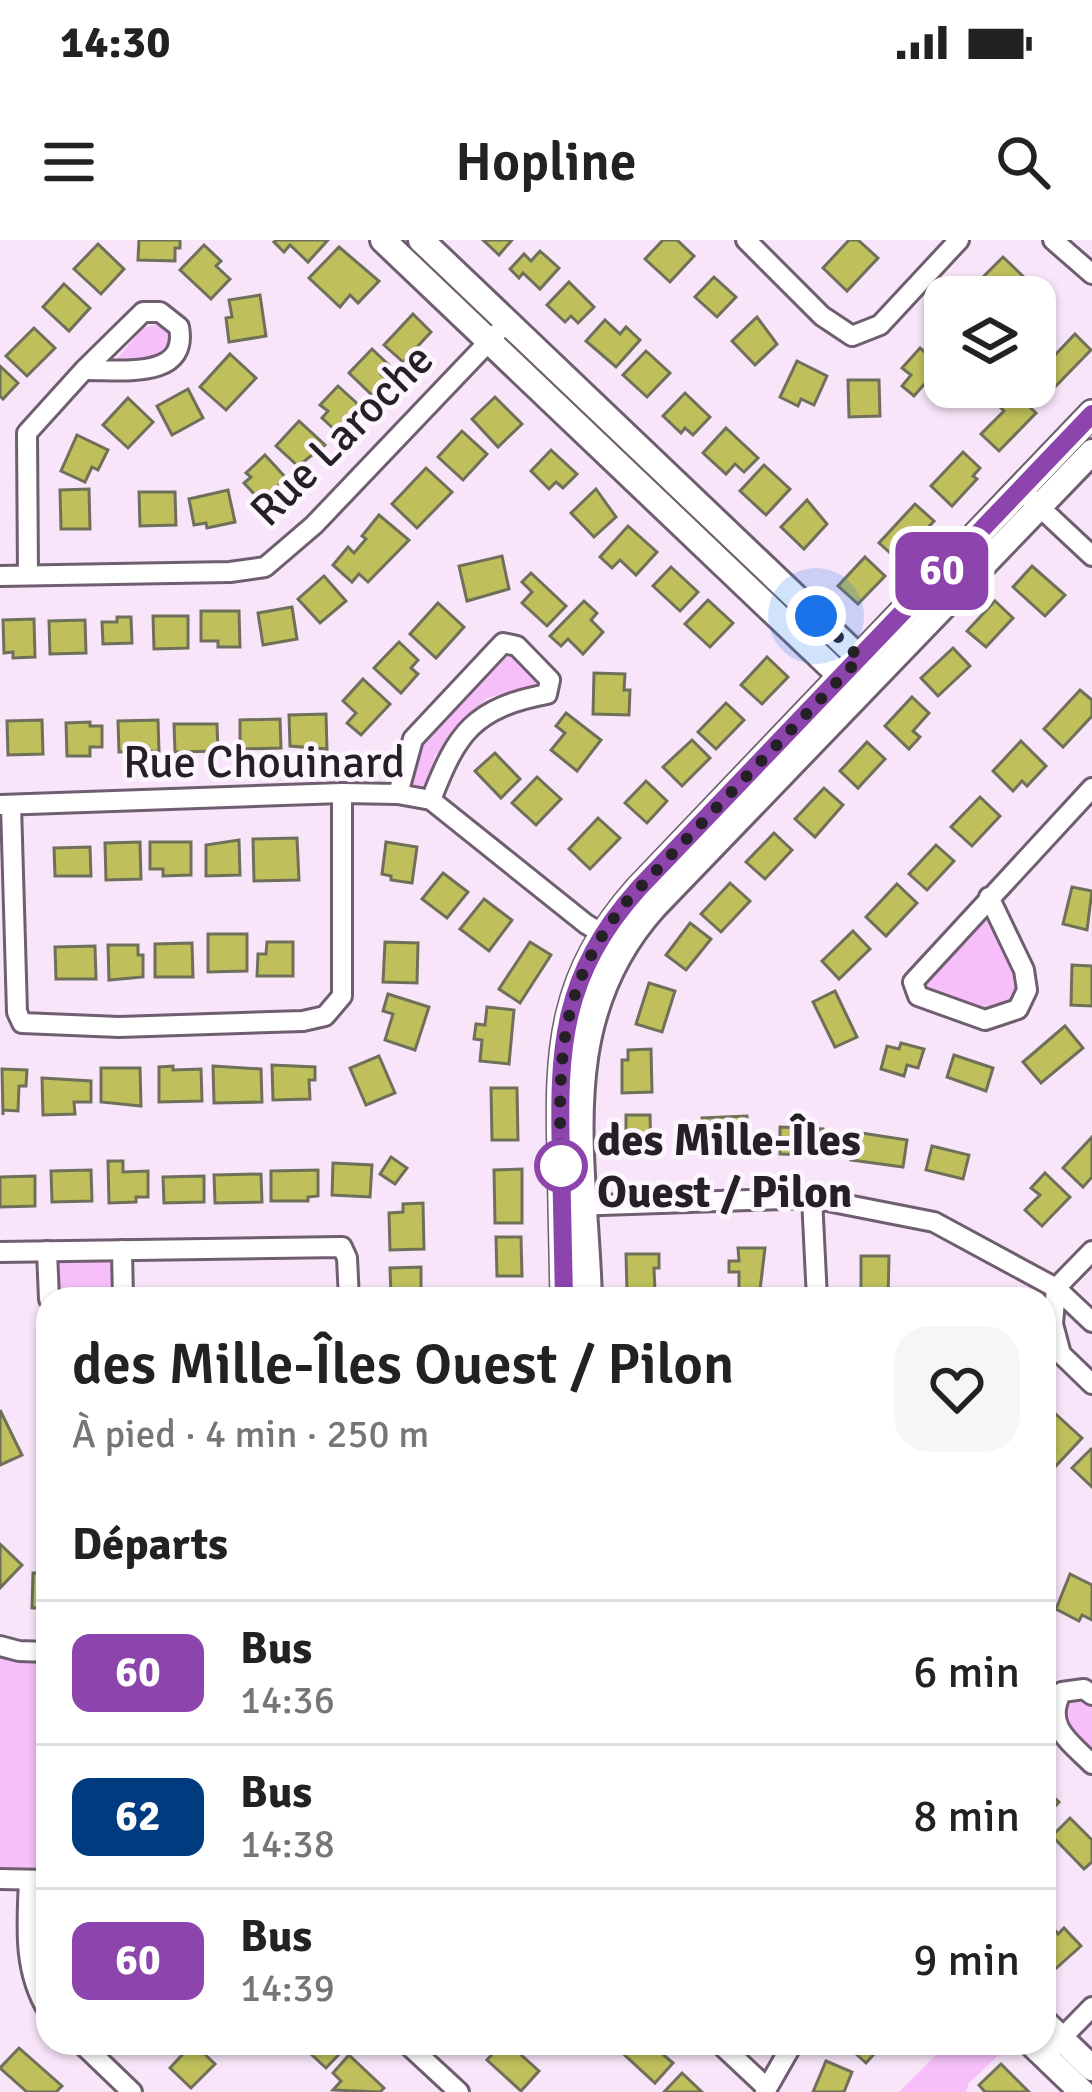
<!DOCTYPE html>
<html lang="fr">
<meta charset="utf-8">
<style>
:root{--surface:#fff;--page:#f6f6f6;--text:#222;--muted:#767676;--line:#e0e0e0}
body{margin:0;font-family:Signika,sans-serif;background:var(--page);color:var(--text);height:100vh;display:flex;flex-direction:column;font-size:45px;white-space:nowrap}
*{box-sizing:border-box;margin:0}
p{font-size:39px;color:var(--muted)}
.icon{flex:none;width:66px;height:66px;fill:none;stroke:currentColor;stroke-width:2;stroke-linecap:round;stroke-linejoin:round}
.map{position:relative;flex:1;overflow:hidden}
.details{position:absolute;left:36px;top:1047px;width:1020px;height:768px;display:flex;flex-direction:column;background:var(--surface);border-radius:36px;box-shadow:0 3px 9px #0004}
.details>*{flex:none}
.badge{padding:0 24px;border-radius:18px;font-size:42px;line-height:78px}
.tools{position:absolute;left:924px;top:36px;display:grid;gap:24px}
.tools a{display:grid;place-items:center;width:132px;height:132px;border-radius:24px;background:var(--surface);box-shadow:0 3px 9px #0004;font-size:60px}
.you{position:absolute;width:60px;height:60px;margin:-30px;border:9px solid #fff;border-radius:50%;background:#1a73e8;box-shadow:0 0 0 18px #1a73e833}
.map>.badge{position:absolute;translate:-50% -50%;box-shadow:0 0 0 6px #fff}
h2{padding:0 36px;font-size:45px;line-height:108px}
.round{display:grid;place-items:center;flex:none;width:126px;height:126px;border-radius:36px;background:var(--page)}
.headline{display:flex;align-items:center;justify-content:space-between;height:204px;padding:0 36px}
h1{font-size:57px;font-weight:600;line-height:90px}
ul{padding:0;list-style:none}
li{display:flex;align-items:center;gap:36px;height:144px;padding:0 36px;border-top:3px solid var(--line)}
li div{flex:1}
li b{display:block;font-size:45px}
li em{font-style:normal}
li .badge{min-width:132px;font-weight:700;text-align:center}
.status{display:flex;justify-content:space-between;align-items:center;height:84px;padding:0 60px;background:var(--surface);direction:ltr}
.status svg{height:33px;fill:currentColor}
header{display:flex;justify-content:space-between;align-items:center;height:156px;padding:0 36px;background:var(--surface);font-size:54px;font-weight:600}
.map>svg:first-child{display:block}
.green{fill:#f6bffa}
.building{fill:#bfbf5b;stroke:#6f705a;stroke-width:3}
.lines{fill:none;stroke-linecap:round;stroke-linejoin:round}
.minor-casing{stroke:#6f5e70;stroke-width:24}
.tertiary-casing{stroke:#6f5e70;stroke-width:30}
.minor{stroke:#fff;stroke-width:18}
.tertiary{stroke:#fff;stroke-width:24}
.line-casing{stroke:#fff;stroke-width:27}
.line{stroke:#8e44ad;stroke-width:18}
.walk{stroke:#251f26;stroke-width:12;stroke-dasharray:0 21.6}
.stop-dot{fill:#fff;stroke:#8e44ad;stroke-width:6}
.labels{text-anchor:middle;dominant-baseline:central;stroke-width:9;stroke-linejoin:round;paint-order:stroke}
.street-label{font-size:45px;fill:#251f26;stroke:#fef6ff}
.stop-label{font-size:45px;font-weight:bold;fill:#251f26;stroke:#fef6ff;text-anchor:start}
</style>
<div class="status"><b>14:30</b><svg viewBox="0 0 49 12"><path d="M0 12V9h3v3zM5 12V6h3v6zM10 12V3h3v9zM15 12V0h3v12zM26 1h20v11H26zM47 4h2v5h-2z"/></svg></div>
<header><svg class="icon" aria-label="menu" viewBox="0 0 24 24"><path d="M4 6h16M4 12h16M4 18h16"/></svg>Hopline<svg class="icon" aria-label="search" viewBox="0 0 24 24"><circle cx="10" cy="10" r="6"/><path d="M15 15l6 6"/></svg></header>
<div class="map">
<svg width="1092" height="1852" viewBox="0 0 1092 1852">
<rect width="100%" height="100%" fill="#f8e5f9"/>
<g class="green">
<polygon points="158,84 172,94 163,117 116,120 143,88"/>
<polygon points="515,416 536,436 535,446 487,458 435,516 426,547 413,545 422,502 502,417"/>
<polygon points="986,672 1020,734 1016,764 984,775 926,753 921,743"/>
<polygon points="112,1020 114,1059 59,1059 57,1022"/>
<polygon points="0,1416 48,1425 48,1628 0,1630"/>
<polygon points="1083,1454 1092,1463 1092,1518 1061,1479 1067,1456"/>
<polygon points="948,1803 1000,1803 1005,1809 969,1843 966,1852 899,1852"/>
</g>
<g class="building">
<polygon points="139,0 180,0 180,8 175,8 175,21 138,20"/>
<polygon points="277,0 328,0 308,22 290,5 284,12 274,2"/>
<polygon points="483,0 512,0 499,15"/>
<polygon points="663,0 677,0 694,16 670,42 645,19"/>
<polygon points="849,0 858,0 878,18 847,51 823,28"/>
<polygon points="98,4 124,29 101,54 74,29"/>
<polygon points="204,5 221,21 216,26 230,39 211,59 180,30"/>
<polygon points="339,7 379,41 358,63 350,55 340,67 309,38"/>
<polygon points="540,11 559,28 540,49 523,33 519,38 510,29 524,14 531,21"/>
<polygon points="1003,17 1027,40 1010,57 994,57 978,42"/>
<polygon points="714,37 736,57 717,77 695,57"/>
<polygon points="569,42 594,67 578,83 571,76 565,82 547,65"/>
<polygon points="64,44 90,68 69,91 43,67"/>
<polygon points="260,55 266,96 229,102 226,78 232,77 229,60"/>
<polygon points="413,74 431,92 403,122 384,105"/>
<polygon points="757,77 777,104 755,125 732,101"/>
<polygon points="605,80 620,94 626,87 640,100 616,127 586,101"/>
<polygon points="34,88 55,108 27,136 6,116"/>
<polygon points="1075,94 1091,110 1055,147 1039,132"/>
<polygon points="920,108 945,130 945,147 941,152 928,140 914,156 902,146 911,135 902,128"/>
<polygon points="372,109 389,125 381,134 387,139 372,155 349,133"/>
<polygon points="646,111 670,133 647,157 623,135"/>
<polygon points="230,114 256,138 226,170 200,147"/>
<polygon points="797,121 827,136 814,165 801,159 798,166 780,157"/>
<polygon points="0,126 18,143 3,159 0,156"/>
<polygon points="848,140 879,140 880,176 849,177"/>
<polygon points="338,146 360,166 336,191 322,178 328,171 320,165"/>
<polygon points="188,149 203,178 172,195 157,166"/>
<polygon points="1011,149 1036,173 999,211 981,194 1004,171 997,164"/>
<polygon points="685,153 710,177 693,195 685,188 681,193 663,176"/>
<polygon points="495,157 522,184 498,207 472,179"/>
<polygon points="128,158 153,182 128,208 103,185"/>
<polygon points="299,181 325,205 298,226 276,206"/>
<polygon points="726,188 758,218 744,232 735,224 726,234 703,213"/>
<polygon points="462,191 487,214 463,240 438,217"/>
<polygon points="77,195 108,210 98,230 92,227 85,242 61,231"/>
<polygon points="551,210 577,234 563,248 556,242 549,249 531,231"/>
<polygon points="963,212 980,228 973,236 977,239 952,266 931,246"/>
<polygon points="265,215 286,238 261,261 244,243 251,237 246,233"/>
<polygon points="764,225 790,249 766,275 740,251"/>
<polygon points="426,228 452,252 417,288 392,264"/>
<polygon points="89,249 90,289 61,289 60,250"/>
<polygon points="596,249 616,277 594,297 571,273"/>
<polygon points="228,250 235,282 207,288 206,283 194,285 189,259"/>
<polygon points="139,252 175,252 176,285 140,286"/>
<polygon points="807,260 827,284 804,309 781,287"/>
<polygon points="915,264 934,281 898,320 879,303"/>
<polygon points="379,275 409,300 368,342 359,334 352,342 333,325 348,307 354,313 366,299 362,296"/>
<polygon points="628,286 657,312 636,335 620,320 612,328 600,317"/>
<polygon points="502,316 509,349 467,361 459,326"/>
<polygon points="865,317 885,336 858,364 838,346"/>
<polygon points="1032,326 1065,355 1045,376 1013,347"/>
<polygon points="671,327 698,352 680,371 653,346"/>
<polygon points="531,333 566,366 547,386 522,363 532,352 522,342"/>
<polygon points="324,336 346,361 320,383 298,359"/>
<polygon points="708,360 733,383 710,407 685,384"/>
<polygon points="584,361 597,373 591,380 603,392 583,414 568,399 561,406 550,396"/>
<polygon points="995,361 1013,378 986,407 967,391"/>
<polygon points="438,363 464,387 436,418 410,394"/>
<polygon points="292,367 297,399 263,405 258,373"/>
<polygon points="201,371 239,371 240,407 218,407 218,401 201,401"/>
<polygon points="153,376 188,376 188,408 154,409"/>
<polygon points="117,377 131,377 132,403 103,404 102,382 117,382"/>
<polygon points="34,379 35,417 13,418 13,412 4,413 3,380"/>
<polygon points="85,380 86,413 50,414 49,381"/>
<polygon points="399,402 418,420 411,428 418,434 401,453 374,428"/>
<polygon points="953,408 970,426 938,456 921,438"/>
<polygon points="767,417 788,437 762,464 741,445"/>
<polygon points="594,433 625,434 624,450 630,450 629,475 593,474"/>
<polygon points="363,439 390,464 361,495 347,483 356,473 343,461"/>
<polygon points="1080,450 1092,460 1092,476 1063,507 1044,489"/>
<polygon points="912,457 929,473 913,491 920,497 909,509 885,486"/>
<polygon points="726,463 744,480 716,509 698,492"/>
<polygon points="566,473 601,500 577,531 551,510 565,493 556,486"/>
<polygon points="326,474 327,509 290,506 289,475"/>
<polygon points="280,479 281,508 240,509 240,480"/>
<polygon points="42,480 43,514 8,515 7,481"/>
<polygon points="158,480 159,511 119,512 118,481"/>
<polygon points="90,482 90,486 102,486 102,507 90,507 90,516 67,516 66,483"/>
<polygon points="174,484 217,484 218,511 175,512"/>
<polygon points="692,500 710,518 682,546 663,527"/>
<polygon points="1021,501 1046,526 1027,546 1022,541 1013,551 993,531"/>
<polygon points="867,502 885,519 858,548 840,531"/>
<polygon points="495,513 520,539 501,558 475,531"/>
<polygon points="537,537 561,559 536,585 512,563"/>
<polygon points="646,541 667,561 647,583 625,563"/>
<polygon points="824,548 843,565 815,597 795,579"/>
<polygon points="980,557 1000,576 972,606 951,587"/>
<polygon points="598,578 620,598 590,629 569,609"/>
<polygon points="774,593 792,610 765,639 746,622"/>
<polygon points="297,598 299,640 254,641 253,599"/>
<polygon points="239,600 240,635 206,636 206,605"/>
<polygon points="140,602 141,639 106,640 105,603"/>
<polygon points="150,602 191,602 191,635 163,636 163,629 150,629"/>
<polygon points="386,602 417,607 412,643 391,640 391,636 382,634"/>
<polygon points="936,605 954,621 927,650 909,634"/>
<polygon points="90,607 91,636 55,636 54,608"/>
<polygon points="443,633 468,652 447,678 422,659"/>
<polygon points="730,643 750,661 721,692 701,674"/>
<polygon points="897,644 917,663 886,696 866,677"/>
<polygon points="1072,647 1092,651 1087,690 1063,684"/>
<polygon points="484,659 512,680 489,711 460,689"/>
<polygon points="690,683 711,699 686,730 666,715"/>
<polygon points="853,691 870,709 839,739 822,721"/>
<polygon points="208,694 247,694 247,731 208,732"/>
<polygon points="267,702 293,702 293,736 257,736 258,714 266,714"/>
<polygon points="385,702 418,703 417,743 383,742"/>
<polygon points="530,702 551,715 520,763 499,749"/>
<polygon points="192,703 193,737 155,737 155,704"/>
<polygon points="108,705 138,705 138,715 143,715 143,737 109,740"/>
<polygon points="95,706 96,739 56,739 55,707"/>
<polygon points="1072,725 1092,726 1092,766 1071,765"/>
<polygon points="649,743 675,751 662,792 636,784"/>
<polygon points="835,751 857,797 835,807 813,762"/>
<polygon points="388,754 429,767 415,810 385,800 393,774 383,771"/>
<polygon points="487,767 514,770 509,824 480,821 482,800 474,799 476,784 485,785"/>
<polygon points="1065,786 1083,808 1041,843 1023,822"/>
<polygon points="901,803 924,809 918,828 907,825 904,836 881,829 887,806 899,809"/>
<polygon points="651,809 652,852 622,853 622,820 628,820 628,810"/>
<polygon points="954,815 993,828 986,851 947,837"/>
<polygon points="379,816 395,853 366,865 350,828"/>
<polygon points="272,825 315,827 315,840 309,840 310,859 273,860"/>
<polygon points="173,826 173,830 201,829 202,861 159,862 159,827"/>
<polygon points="213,826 261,829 262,862 214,863"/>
<polygon points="101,828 140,828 141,866 101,862"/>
<polygon points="2,829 27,830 26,846 19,846 18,871 3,870 3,875"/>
<polygon points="42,838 91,841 91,862 74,862 75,874 43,875"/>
<polygon points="491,848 517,848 518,900 492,900"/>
<polygon points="626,875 650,875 651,913 626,914"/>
<polygon points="747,876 748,911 703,913 702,878"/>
<polygon points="780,887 823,889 822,915 780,914"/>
<polygon points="855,892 907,900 903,927 851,920"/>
<polygon points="1092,897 1092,937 1083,947 1063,928"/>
<polygon points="932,906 969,915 963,939 926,930"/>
<polygon points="391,917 407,928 395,944 380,934"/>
<polygon points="108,921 123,921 123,932 148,931 148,957 136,957 136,962 109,963"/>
<polygon points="333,923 372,925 370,957 332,955"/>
<polygon points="522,929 522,983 495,983 494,930"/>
<polygon points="91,930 92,961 52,962 51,931"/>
<polygon points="318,930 318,956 308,957 308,961 271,961 271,931"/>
<polygon points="1045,933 1070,957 1042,986 1025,970 1040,955 1031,948"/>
<polygon points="261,934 262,962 215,963 214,935"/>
<polygon points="35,936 35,966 0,967 0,937"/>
<polygon points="204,936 204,962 164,963 163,937"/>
<polygon points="423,963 424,1009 390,1010 389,973 403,972 403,964"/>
<polygon points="496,997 521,997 522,1036 497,1036"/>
<polygon points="738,1008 765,1008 760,1050 739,1051 739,1032 729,1032 729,1021 739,1021"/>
<polygon points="626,1014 659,1014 659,1028 654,1028 655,1051 627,1052"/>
<polygon points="861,1016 889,1016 888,1059 861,1059"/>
<polygon points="421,1027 421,1059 395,1059 391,1055 390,1028"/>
<polygon points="192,1051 192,1059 165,1059 165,1052"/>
<rect x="494" y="1052" width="29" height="7"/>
<polygon points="1048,1167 1082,1198 1052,1230 1044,1222 1048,1215 1044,1211 1044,1172"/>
<polygon points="0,1170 22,1215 0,1225"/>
<polygon points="1091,1209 1092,1210 1092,1247 1072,1228"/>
<polygon points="0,1304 22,1325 0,1348"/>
<polygon points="33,1333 48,1333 48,1368 32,1368"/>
<polygon points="1070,1334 1092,1345 1092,1380 1082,1375 1079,1381 1056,1369"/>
<polygon points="1044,1548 1059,1562 1044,1578"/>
<polygon points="1070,1578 1092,1600 1092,1622 1084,1629 1052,1596"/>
<polygon points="1049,1683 1058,1694 1064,1688 1081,1706 1053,1731 1044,1722 1044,1687"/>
<polygon points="193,1803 215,1824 191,1848 170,1828"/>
<polygon points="299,1803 337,1803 344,1809 326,1828"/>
<polygon points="502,1803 508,1803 539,1831 521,1851 487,1820"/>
<polygon points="619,1803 650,1803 673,1823 655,1843 616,1807"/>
<polygon points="844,1803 884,1803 866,1823"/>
<polygon points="19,1808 62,1846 56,1852 27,1852 0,1828"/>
<polygon points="349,1815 384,1848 380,1852 333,1850 341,1841 333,1833"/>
<polygon points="826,1821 852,1832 844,1852 813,1852"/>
<polygon points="1001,1824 1029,1852 985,1852 979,1845"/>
<polygon points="682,1833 702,1852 664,1852"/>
</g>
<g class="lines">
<defs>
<g id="minor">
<polyline points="746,0 822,76 852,96 880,85 959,0"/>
<polyline points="1053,0 1092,34"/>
<polyline points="1030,258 1092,316"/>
<path d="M28,335L27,193L84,130L143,72H160L179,87C189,141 119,129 84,130"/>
<polyline points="0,336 230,332 265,327 314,285 497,93"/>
<path d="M398,554L413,499L503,403L517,406L550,440L547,454C474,468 457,492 431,560"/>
<polyline points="0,565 342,553 398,554 431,560 586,684 613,700"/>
<polyline points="11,565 17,772 22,783 119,787 303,781 325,776 342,756 342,553"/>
<polyline points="989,657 1024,730 1027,750 1018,769 985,780 918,756 913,742 1092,548"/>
<polyline points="812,958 817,1059"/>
<polyline points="572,966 812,958 934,982 1056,1048 1092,1082"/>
<polyline points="122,1010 123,1059"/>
<polyline points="47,1011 49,1059"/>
<polyline points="1092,1011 1056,1048 1053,1084 1061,1114 1092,1144"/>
<polyline points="0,1012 342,1007 347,1018 349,1059"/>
<polyline points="0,1406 19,1411 48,1412"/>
<path d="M1092,1455L1084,1449L1062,1452C1043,1485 1070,1502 1092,1524"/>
<polyline points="0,1639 48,1640"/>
<path d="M29,1640C27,1687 23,1730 48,1771"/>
<polyline points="81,1803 132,1852"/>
<polyline points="406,1803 459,1852"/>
<polyline points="719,1803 767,1848"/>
<polyline points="1054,1806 1092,1767"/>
<polyline points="765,1852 793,1803"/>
</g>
<g id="tertiary">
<polyline points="383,0 850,445"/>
<polyline points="421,0 871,429"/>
<path d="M564,1059C563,1012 562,965 561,918C558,807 561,736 639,648L1092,173"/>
<path d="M589,1059C585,918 551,781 655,666L1092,212"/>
<polyline points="1044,1782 1092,1828"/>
<polyline points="1031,1803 1082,1852"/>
</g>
</defs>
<use href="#minor" class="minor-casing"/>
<use href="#tertiary" class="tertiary-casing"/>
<use href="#minor" class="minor"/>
<use href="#tertiary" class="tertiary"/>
</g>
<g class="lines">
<defs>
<path id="line" d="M564,1059C563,1012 562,965 561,918C558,808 561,735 639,648L1092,174"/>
</defs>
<use href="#line" class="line-casing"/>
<use href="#line" class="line"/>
<path class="walk" d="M561,926V937C559,828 554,750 628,660L860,418L816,376"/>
</g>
<circle class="stop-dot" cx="561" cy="926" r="24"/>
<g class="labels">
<g class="street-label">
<text transform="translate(342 195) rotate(-45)">Rue Laroche</text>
<text x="264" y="522">Rue Chouinard</text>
</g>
<g class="stop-label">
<text x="597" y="900">des Mille-Îles<tspan x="597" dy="52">Ouest / Pilon</tspan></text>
</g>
</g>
</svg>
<div class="tools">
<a><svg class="icon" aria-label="layers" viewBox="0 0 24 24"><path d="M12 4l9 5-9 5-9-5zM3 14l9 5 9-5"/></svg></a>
</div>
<div class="you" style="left:816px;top:376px"></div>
<b class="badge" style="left:942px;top:331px;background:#8e44ad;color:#fff">60</b>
<section class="details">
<div class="headline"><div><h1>des Mille-Îles Ouest / Pilon</h1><p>À pied · 4 min · 250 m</p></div><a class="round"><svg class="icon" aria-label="heart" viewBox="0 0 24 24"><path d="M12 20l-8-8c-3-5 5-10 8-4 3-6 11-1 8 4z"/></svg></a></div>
<h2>Départs</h2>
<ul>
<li><span class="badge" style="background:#8e44ad;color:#fff">60</span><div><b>Bus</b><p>14:36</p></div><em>6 min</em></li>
<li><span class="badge" style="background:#003b80;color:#fff">62</span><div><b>Bus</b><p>14:38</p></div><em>8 min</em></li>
<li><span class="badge" style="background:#8e44ad;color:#fff">60</span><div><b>Bus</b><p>14:39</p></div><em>9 min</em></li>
</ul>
</section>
</div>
